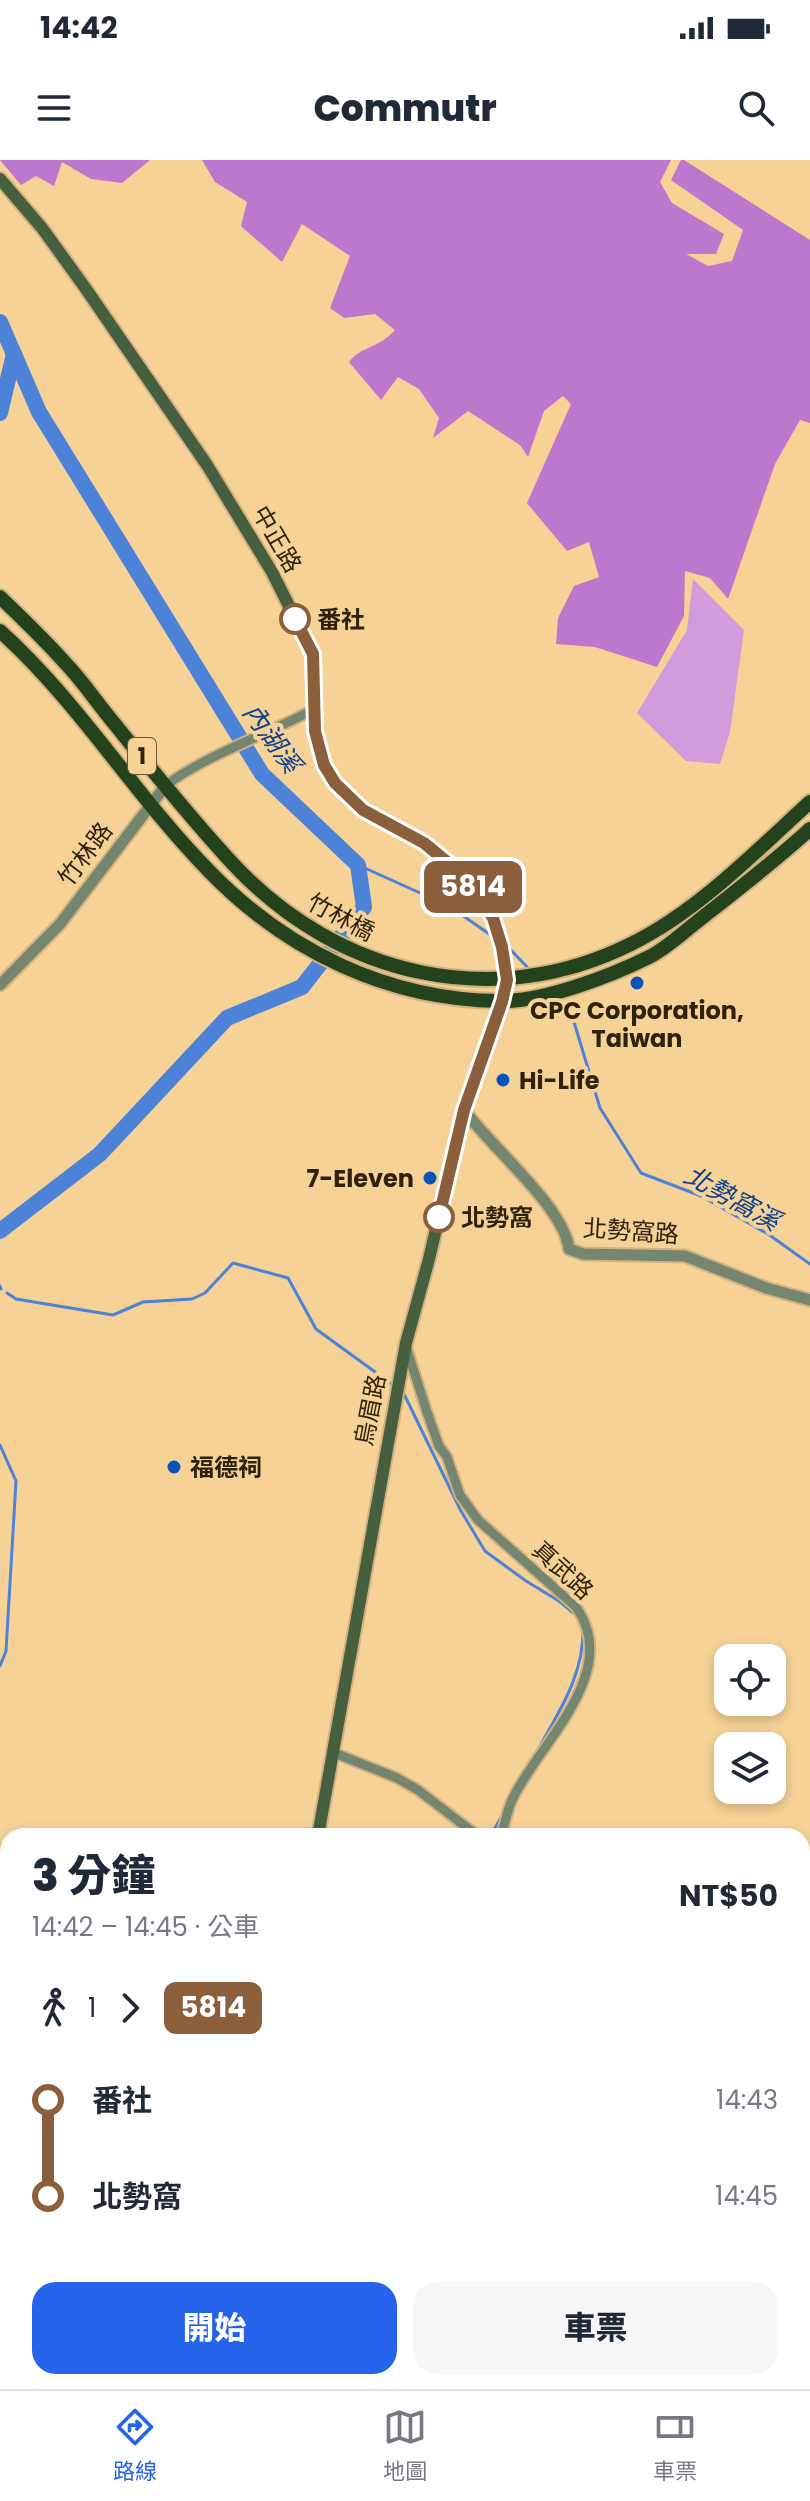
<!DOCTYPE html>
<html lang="zh-TW">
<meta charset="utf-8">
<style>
:root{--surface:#fff;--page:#f6f6f7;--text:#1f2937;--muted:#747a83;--line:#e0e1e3;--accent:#2563eb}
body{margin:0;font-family:Poppins,"Noto Sans TC",sans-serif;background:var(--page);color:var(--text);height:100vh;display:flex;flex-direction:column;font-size:30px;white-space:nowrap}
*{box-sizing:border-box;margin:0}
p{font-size:26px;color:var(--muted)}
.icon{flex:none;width:44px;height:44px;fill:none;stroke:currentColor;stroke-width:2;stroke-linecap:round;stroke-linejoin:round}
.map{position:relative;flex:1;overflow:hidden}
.details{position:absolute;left:0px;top:1668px;width:810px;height:562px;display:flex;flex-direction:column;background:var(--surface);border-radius:24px 24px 0 0;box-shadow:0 4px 12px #0003}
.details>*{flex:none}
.badge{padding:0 16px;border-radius:12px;font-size:28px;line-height:52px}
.fabs{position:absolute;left:714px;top:1484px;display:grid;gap:16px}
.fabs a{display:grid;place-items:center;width:72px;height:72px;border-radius:16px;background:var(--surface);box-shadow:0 4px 12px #0003;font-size:40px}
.map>.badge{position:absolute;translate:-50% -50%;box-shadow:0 0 0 4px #fff}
.legs{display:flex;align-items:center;gap:12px;height:88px;padding:0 32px;font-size:26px}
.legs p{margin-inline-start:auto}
.overview{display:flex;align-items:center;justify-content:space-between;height:136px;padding:0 32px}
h1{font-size:44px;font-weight:800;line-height:60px}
.action{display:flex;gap:16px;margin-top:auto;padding:16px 32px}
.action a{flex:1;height:92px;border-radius:24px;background:var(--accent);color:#fff;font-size:32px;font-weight:800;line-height:92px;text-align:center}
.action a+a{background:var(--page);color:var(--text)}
ul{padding:0 32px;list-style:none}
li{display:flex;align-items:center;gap:28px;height:96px;font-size:30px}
li i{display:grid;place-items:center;width:12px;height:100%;margin:0 10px;background:currentColor}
li i::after{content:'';width:20px;height:20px;margin:-10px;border:6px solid;border-radius:50%;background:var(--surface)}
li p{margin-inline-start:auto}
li:first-child i{background:linear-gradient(#0000 50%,currentColor 0)}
li:last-child i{background:linear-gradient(currentColor 50%,#0000 0)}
.status{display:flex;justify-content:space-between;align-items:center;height:56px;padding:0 40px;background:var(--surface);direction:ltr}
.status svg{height:22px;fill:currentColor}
header{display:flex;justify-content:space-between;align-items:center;height:104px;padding:0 32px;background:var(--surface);font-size:36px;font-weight:800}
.tabs{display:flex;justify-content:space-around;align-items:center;height:112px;border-top:2px solid var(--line);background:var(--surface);font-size:22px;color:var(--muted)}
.tabs a{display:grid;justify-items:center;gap:4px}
.tabs .on{color:var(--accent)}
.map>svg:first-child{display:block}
.green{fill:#d09cdc}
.forest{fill:#bd77cd}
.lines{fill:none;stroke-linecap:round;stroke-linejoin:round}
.stream{stroke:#4d82d9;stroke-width:3}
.river{stroke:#4d82d9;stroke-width:16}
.minor-casing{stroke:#d2b27e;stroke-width:13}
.tertiary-casing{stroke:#d2b27e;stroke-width:15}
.secondary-casing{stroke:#d2b27e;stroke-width:16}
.primary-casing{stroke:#d2b27e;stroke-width:18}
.minor{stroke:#748670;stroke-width:9}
.tertiary{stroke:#748670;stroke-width:11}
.secondary{stroke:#455f3f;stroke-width:12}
.primary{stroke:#24431d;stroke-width:14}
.line-1-casing{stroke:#fff;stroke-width:18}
.line-1{stroke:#8b5e3c;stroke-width:12}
.stop-1-dot{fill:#fff;stroke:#8b5e3c;stroke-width:4}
.poi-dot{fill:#0952bc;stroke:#f6d297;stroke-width:3}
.labels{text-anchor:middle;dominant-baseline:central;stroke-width:8;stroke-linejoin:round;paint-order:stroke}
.shield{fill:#f6d297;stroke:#6b5734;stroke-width:2}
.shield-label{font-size:22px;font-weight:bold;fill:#30220a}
.street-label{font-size:24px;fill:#30220a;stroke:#f6d297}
.stop-label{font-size:24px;font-weight:bold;fill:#30220a;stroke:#f6d297;text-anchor:start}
.poi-label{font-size:24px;font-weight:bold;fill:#30220a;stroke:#f6d297;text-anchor:start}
.water-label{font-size:26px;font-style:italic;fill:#0e408d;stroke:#f6d297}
</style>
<div class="status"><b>14:42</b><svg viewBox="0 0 49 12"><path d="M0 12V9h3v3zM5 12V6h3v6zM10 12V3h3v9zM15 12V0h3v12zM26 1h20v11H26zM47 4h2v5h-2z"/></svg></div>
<header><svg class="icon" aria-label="menu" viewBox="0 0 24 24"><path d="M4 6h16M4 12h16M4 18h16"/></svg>Commutr<svg class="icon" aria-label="search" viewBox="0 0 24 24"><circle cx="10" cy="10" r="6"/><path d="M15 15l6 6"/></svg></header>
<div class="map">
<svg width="810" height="2229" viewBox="0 0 810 2229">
<rect width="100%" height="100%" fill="#f6d297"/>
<polygon class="green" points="693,419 744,470 730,572 720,604 686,601 637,553 687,470"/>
<g class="forest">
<polygon points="0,0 150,0 122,23 91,19 62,2 54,26 36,16 21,25"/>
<path d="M202,0H671L660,22L672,43L724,74L716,94H686L708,106L732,101L743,70L671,20L681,0H684L810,80V263L800,260L775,304L728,439L710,418L685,411L684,456L657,507L595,487L556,484L558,458L574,426L599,417L589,382L567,391L527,343L571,244L563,236L544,251L528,297L520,285L468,251L433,278L439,258L419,229L398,217L381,240L349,202C363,185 378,189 395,170L375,154L344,158L330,148L350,96L302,64L282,102L241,66L247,42L215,22Z"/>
</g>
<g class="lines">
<g class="stream">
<polyline points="358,705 449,746 495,778"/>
<polyline points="508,787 530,810"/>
<polyline points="553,837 574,862 600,948 641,1013 701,1036 768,1074 810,1104"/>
<polyline points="0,1126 1,1129"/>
<polyline points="7,1133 16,1139 113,1155 143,1142 192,1139 205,1133 233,1103 288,1118 316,1169 393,1225"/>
<polyline points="403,1232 461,1351 485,1391 526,1421 559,1441 577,1456"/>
<polyline points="0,1285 16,1321 6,1491 0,1506"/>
<path d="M535,1595C557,1554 584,1517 583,1469"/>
<polyline points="491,1675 503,1654"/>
<polyline points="0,2178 8,2195"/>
<polyline points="31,2222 37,2229"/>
</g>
<g class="river">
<polyline points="0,162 39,252 262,614 358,705 364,747 302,827 227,858 100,994 0,1071"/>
<polyline points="0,253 14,194"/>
</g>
<defs>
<g id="minor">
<path d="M166,625C212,592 265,576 314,549"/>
<path d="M406,1186L426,1249L439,1286L447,1297L460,1335L478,1360L576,1447C623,1513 538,1584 512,1640C507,1651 505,1664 501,1676"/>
<polyline points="332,1592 397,1618 418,1630 478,1676"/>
<polyline points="802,1751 810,1754"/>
<polyline points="0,1889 8,1889"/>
<polyline points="299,2222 301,2229"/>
</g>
<g id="tertiary">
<polyline points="0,825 60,764 166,625"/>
<path d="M464,950C491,987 564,1047 569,1089L583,1094L685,1096L766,1128L810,1140"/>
</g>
<g id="secondary">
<polyline points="0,19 42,68 86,129 207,305 272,412 313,494 315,571 324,605 335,623 363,650 424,683 469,720 493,758 502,787 507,820 502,842 464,950 429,1099 406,1183 318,1676"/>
<polyline points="323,2222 325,2229"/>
<polyline points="336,2222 338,2229"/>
</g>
<g id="primary">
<path d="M0,437C23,459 47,482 68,506C84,523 98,544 113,562C152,610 192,660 234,705C338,816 493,853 631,784C698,751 755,692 810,642"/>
<path d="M0,471C80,543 135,636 210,712C287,791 388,840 500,841C543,842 611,816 649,797C667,788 682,773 698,761C736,731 774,702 810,669"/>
</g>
</defs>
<use href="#minor" class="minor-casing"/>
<use href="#tertiary" class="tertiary-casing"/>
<use href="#secondary" class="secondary-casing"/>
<use href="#primary" class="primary-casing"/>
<use href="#minor" class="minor"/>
<use href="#tertiary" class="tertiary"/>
<use href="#secondary" class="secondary"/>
<use href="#primary" class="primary"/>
</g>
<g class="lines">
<defs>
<polyline id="line-1" points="295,459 313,494 315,571 324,605 335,623 363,650 424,683 469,720 493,758 502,787 507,820 502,842 464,950 439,1057"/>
</defs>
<use href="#line-1" class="line-1-casing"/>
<use href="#line-1" class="line-1"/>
</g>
<g class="stop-1-dot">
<circle cx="295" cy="459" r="14"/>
<circle cx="439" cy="1057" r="14"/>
</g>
<g class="poi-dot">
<circle cx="637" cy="823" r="8"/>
<circle cx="503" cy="920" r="8"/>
<circle cx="430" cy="1018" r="8"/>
<circle cx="174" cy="1307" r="8"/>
</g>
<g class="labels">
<rect class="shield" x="128" y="578" width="28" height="36" rx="6"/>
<g class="shield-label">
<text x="142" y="596">1</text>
</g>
<g class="street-label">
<text transform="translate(277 379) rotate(60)">中正路</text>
<text transform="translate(85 694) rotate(-53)">竹林路</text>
<text transform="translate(341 757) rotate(28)">竹林橋</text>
<text transform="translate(631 1071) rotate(4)">北勢窩路</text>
<text transform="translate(370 1250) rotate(-79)">烏眉路</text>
<text transform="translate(563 1410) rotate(43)">真武路</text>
</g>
<g class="stop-label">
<text x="317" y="459">番社</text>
<text x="461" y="1057">北勢窩</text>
</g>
<g class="poi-label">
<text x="637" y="850" text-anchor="middle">CPC Corporation,<tspan x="637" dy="28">Taiwan</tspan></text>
<text x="519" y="920">Hi-Life</text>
<text x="414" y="1018" text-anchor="end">7-Eleven</text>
<text x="190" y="1307">福德祠</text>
</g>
<g class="water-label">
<text transform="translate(272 578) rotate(54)">內湖溪</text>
<text transform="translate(732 1038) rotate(29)">北勢窩溪</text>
</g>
</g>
</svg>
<div class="fabs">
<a><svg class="icon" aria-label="locate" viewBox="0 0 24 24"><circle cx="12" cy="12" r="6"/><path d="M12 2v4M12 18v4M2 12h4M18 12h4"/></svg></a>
<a><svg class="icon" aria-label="layers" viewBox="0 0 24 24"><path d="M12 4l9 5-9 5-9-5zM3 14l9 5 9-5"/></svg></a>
</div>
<b class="badge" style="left:473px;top:727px;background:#8b5e3c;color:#fff">5814</b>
<section class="details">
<div class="overview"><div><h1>3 分鐘</h1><p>14:42 – 14:45 · 公車</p></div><b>NT$50</b></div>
<div class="legs"><svg class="icon" aria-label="walk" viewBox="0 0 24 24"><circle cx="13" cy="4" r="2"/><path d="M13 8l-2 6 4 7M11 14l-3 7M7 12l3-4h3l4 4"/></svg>1<svg class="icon" aria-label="forward" viewBox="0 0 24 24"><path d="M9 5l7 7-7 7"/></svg><b class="badge" style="background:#8b5e3c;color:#fff">5814</b></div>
<ul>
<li><i style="color:#8b5e3c"></i><b>番社</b><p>14:43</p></li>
<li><i style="color:#8b5e3c"></i><b>北勢窩</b><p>14:45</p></li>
</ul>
<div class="action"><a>開始</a><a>車票</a></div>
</section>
</div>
<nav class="tabs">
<a class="on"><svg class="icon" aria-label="directions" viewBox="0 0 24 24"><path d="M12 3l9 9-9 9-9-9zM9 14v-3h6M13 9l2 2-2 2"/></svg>路線</a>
<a><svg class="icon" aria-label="map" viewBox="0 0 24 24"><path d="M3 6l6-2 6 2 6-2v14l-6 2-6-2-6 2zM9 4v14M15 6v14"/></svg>地圖</a>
<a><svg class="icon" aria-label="tickets" viewBox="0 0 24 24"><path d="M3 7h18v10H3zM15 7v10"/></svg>車票</a>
</nav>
